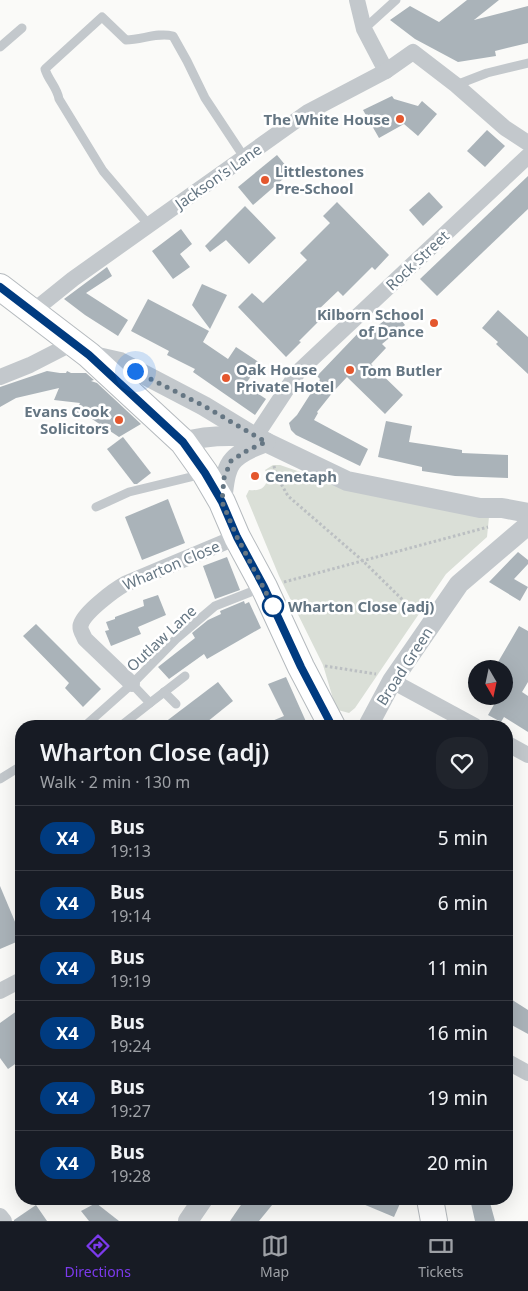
<!DOCTYPE html>
<meta charset="utf-8">
<style>
:root{--surface:#171b24;--page:#20242c;--text:#f1f3f6;--muted:#9ea1a6;--line:#363941;--accent:#7c3aed}
body{margin:0;font-family:"Noto Sans",sans-serif;background:var(--page);color:var(--text);height:100vh;display:flex;flex-direction:column;font-size:19px;white-space:nowrap}
*{box-sizing:border-box;margin:0}
p{font-size:16px;color:var(--muted)}
.icon{flex:none;width:28px;height:28px;fill:none;stroke:currentColor;stroke-width:2;stroke-linecap:round;stroke-linejoin:round}
.map{position:relative;flex:1;overflow:hidden}
.panel{position:absolute;left:15px;top:720px;width:498px;height:485px;display:flex;flex-direction:column;background:var(--surface);border-radius:20px;box-shadow:0 5px 20px #0002}
.panel>*{flex:none}
.badge{padding:0 10px;border-radius:16px;font-size:18px;line-height:32px}
.needle{width:32px;rotate:171deg}
.fabs{position:absolute;left:468px;top:660px;display:grid;gap:10px}
.fabs a{display:grid;place-items:center;width:45px;height:45px;border-radius:50%;background:var(--surface);box-shadow:0 5px 20px #0002;font-size:25px}
.you{position:absolute;width:25px;height:25px;margin:-12px;border:4px solid #fff;border-radius:50%;background:#1a73e8;box-shadow:0 0 0 8px #1a73e833}
.map>.badge{position:absolute;translate:-50% -50%;box-shadow:0 0 0 2px #fff}
.round{display:grid;place-items:center;flex:none;width:52px;height:52px;border-radius:20px;background:var(--page)}
.overview{display:flex;align-items:center;justify-content:space-between;height:85px;padding:0 25px}
h1{font-size:24px;font-weight:600;line-height:38px}
ul{padding:0;list-style:none}
li{display:flex;align-items:center;gap:15px;height:65px;padding:0 25px;border-top:1px solid var(--line)}
li div{flex:1}
li b{display:block;font-size:19px}
li em{font-style:normal}
li .badge{min-width:55px;font-weight:700;text-align:center}
.tab-bar{display:flex;justify-content:space-around;align-items:center;height:70px;border-top:1px solid var(--line);background:var(--surface);font-size:14px;color:var(--muted)}
.tab-bar a{display:grid;justify-items:center;gap:2px}
.tab-bar .selected{color:var(--accent)}
.map>svg:first-child{display:block}
.green{fill:#dadfd7}
.building{fill:#aab3b9}
.lines{fill:none;stroke-linecap:round;stroke-linejoin:round}
.primary-casing{stroke:#b5babe;stroke-width:28}
.path{stroke:#bbbfc2;stroke-width:3;stroke-dasharray:2.5 2.5;stroke-linecap:butt}
.service{stroke:#c3c8cc;stroke-width:9}
.minor{stroke:#c3c8cc;stroke-width:16}
.tertiary{stroke:#c3c8cc;stroke-width:20}
.primary{stroke:#fff;stroke-width:26}
.line-casing{stroke:#fff;stroke-width:11}
.line{stroke:#003b80;stroke-width:8}
.walk{stroke:#657683;stroke-width:5;stroke-dasharray:0 9}
.poi-dot{fill:#e4572e;stroke:#fff;stroke-width:2}
.stop-dot{fill:#fff;stroke:#003b80;stroke-width:2.5}
.labels{text-anchor:middle;dominant-baseline:central;stroke-width:5;stroke-linejoin:round;paint-order:stroke}
.poi-label{font-size:15px;font-weight:bold;fill:#657683;stroke:#fff;text-anchor:start}
.street-label{font-size:15px;fill:#657683;stroke:#fff}
.stop-label{font-size:15px;font-weight:bold;fill:#657683;stroke:#fff;text-anchor:start}
</style>
<div class="map">
<svg width="528" height="1221" viewBox="0 0 528 1221">
<rect width="100%" height="100%" fill="#fafaf8"/>
<path class="green" d="M273,465H280L356,491L489,517L487,537L446,574L355,708L349,713L338,710L334,702L323,665L279,576L246,496L249,490C261,491 267,488 268,475L265,470Z"/>
<g class="building">
<polygon points="467,0 499,0 474,20 528,6 528,43 495,51 496,56 458,62 415,39 390,20 410,6 439,22"/>
<polygon points="392,96 394,99 418,106 422,101 437,114 418,136 404,124 379,138 363,110"/>
<polygon points="487,130 505,146 485,167 467,151"/>
<polygon points="277,155 291,172 253,205 238,187"/>
<polygon points="528,176 528,209 437,296 420,279"/>
<polygon points="429,192 443,207 423,226 409,210"/>
<polygon points="337,202 389,255 375,270 372,267 343,296 338,291 317,311 323,317 299,341 301,342 286,357 238,307 252,293 263,303 307,260 300,253 330,223 323,216"/>
<polygon points="245,206 276,238 249,264 226,240 210,252 205,246"/>
<polygon points="181,229 192,244 180,254 190,267 173,279 152,251"/>
<polygon points="107,267 112,276 86,293 128,320 118,336 85,315 64,299"/>
<polygon points="202,284 227,295 210,329 192,305"/>
<polygon points="148,299 209,331 203,342 228,359 236,347 260,363 245,385 266,399 255,415 193,372 195,369 167,355 169,351 131,331"/>
<polygon points="498,310 528,337 528,374 496,344 498,342 482,328"/>
<polygon points="395,312 405,325 382,344 386,348 371,364 403,395 385,414 347,377 333,392 317,412 318,413 314,420 368,449 360,466 296,435 291,430 289,423 297,415 320,379 317,376 364,327 370,332"/>
<polygon points="47,371 60,373 66,373 67,371 71,373 86,373 94,380 91,381 97,383 141,424 119,437 89,417 87,419 75,412 80,403 54,400 59,388 16,398 0,407 0,387"/>
<polygon points="386,421 412,426 409,442 462,450 462,453 508,455 508,478 455,476 422,471 422,467 378,457"/>
<polygon points="123,437 151,473 137,484 134,484 107,449"/>
<polygon points="168,499 185,543 142,560 125,517"/>
<polygon points="518,552 528,560 528,564 514,579 528,587 520,601 489,582"/>
<polygon points="227,557 240,590 215,599 203,566"/>
<polygon points="158,595 166,615 138,627 141,634 111,646 105,631 109,630 106,622 115,619 115,617 144,606 143,600"/>
<polygon points="244,601 245,604 249,602 261,628 207,659 204,654 169,679 158,667 195,638 192,633 208,620 221,614 220,611"/>
<polygon points="36,624 101,689 83,707 65,688 69,683 23,636"/>
<polygon points="519,626 528,631 528,682 522,692 528,696 528,732 504,717 501,722 488,715 499,696 504,696 504,669 494,669"/>
<polygon points="286,677 308,726 260,726 284,716 268,684"/>
<polygon points="218,682 233,701 202,726 160,726"/>
<polygon points="0,886 21,936 21,940 0,949"/>
<polygon points="506,996 528,1010 528,1034 506,1022"/>
<polygon points="21,1008 21,1060 8,1069 0,1058 0,1023"/>
<polygon points="245,1199 277,1199 259,1221 230,1221"/>
<polygon points="351,1199 402,1199 394,1217"/>
<polygon points="470,1199 489,1199 495,1221 475,1221"/>
<polygon points="96,1203 119,1221 89,1221 81,1211"/>
<polygon points="36,1205 47,1221 14,1221 14,1220"/>
</g>
<g class="lines">
<defs>
<g id="primary">
<polyline points="0,287 89,355 183,442 205,473 222,502 237,537 264,587 301,667 332,726"/>
<polyline points="430,1199 434,1221"/>
</g>
</defs>
<use href="#primary" class="primary-casing"/>
<g class="path">
<polyline points="274,466 276,475 288,496 363,561 417,614"/>
<polyline points="284,582 488,527"/>
<polyline points="325,666 376,674"/>
</g>
<g class="service">
<polyline points="364,29 396,0"/>
<polyline points="0,47 22,28"/>
<polyline points="456,85 487,73 528,63"/>
<path d="M149,225L103,171L59,99C57,87 48,80 45,69L102,17L126,40C142,40 157,32 173,36L187,61L205,98L244,157"/>
<polyline points="96,507 129,492 203,474"/>
<polyline points="132,684 150,703 185,676"/>
<polyline points="164,692 176,704"/>
<polyline points="87,724 132,684 176,639 215,606 261,588"/>
<polyline points="122,725 150,703"/>
<polyline points="0,779 21,766"/>
</g>
<g class="minor">
<polyline points="357,0 364,29 386,71"/>
<polyline points="32,312 73,279 308,112 386,71 413,52 456,85 505,128 528,143"/>
<polyline points="0,377 30,365 73,343"/>
<polyline points="255,437 298,372 528,156"/>
<polyline points="392,681 475,726"/>
<path d="M132,684L85,639C83,634 79,629 81,624C85,612 114,590 125,584L237,537"/>
<polyline points="506,743 528,755"/>
<polyline points="0,991 21,980"/>
<polyline points="506,1061 528,1073"/>
<polyline points="0,1216 4,1221"/>
</g>
<g class="tertiary">
<polyline points="89,355 120,362 204,406 255,437 347,481 480,508 502,508 528,513"/>
<path d="M183,442C206,435 229,435 253,437"/>
<path d="M222,502C226,463 228,456 266,442"/>
<polyline points="368,726 392,681 459,584 528,525"/>
<polyline points="188,1221 203,1199"/>
</g>
<use href="#primary" class="primary"/>
</g>
<g class="lines">
<defs>
<polyline id="line" points="0,287 89,355 183,442 205,473 222,502 237,537 264,587 301,667 332,726"/>
</defs>
<use href="#line" class="line-casing"/>
<use href="#line" class="line"/>
<polyline class="walk" points="135,371 204,406 266,442 248,450 231,461 224,478 222,502 237,537 273,606"/>
</g>
<g class="poi-dot">
<circle cx="400" cy="119" r="5"/>
<circle cx="265" cy="180" r="5"/>
<circle cx="434" cy="323" r="5"/>
<circle cx="350" cy="370" r="5"/>
<circle cx="226" cy="378" r="5"/>
<circle cx="119" cy="420" r="5"/>
<circle cx="255" cy="476" r="5"/>
</g>
<circle class="stop-dot" cx="273" cy="606" r="10"/>
<g class="labels">
<g class="poi-label">
<text x="390" y="119" text-anchor="end">The White House</text>
<text x="275" y="171">Littlestones<tspan x="275" dy="17">Pre-School</tspan></text>
<text x="424" y="314" text-anchor="end">Kilborn School<tspan x="424" dy="17">of Dance</tspan></text>
<text x="236" y="369">Oak House<tspan x="236" dy="17">Private Hotel</tspan></text>
<text x="360" y="370">Tom Butler</text>
<text x="109" y="411" text-anchor="end">Evans Cook<tspan x="109" dy="17">Solicitors</tspan></text>
<text x="265" y="476">Cenetaph</text>
</g>
<g class="street-label">
<text transform="translate(218 176) rotate(-35)">Jackson's Lane</text>
<text transform="translate(417 260) rotate(-43)">Rock Street</text>
<text transform="translate(171 565) rotate(-23)">Wharton Close</text>
<text transform="translate(161 638) rotate(-43)">Outlaw Lane</text>
<text transform="translate(404 666) rotate(-57)">Broad Green</text>
</g>
<g class="stop-label">
<text x="288" y="606">Wharton Close (adj)</text>
</g>
</g>
</svg>
<div class="fabs">
<a><svg class="needle" viewBox="-14 -14 28 28"><path d="M0-13l5 13h-10z" fill="#e53935"/><path d="M0 13l5-13h-10z" fill="#9ea1a6"/></svg></a>
</div>
<div class="you" style="left:135px;top:371px"></div>
<section class="panel">
<div class="overview"><div><h1>Wharton Close (adj)</h1><p>Walk · 2 min · 130 m</p></div><a class="round"><svg class="icon" aria-label="heart" viewBox="0 0 24 24"><path d="M12 20l-8-8c-3-5 5-10 8-4 3-6 11-1 8 4z"/></svg></a></div>
<ul>
<li><span class="badge" style="background:#003b80;color:#fff">X4</span><div><b>Bus</b><p>19:13</p></div><em>5 min</em></li>
<li><span class="badge" style="background:#003b80;color:#fff">X4</span><div><b>Bus</b><p>19:14</p></div><em>6 min</em></li>
<li><span class="badge" style="background:#003b80;color:#fff">X4</span><div><b>Bus</b><p>19:19</p></div><em>11 min</em></li>
<li><span class="badge" style="background:#003b80;color:#fff">X4</span><div><b>Bus</b><p>19:24</p></div><em>16 min</em></li>
<li><span class="badge" style="background:#003b80;color:#fff">X4</span><div><b>Bus</b><p>19:27</p></div><em>19 min</em></li>
<li><span class="badge" style="background:#003b80;color:#fff">X4</span><div><b>Bus</b><p>19:28</p></div><em>20 min</em></li>
</ul>
</section>
</div>
<nav class="tab-bar">
<a class="selected"><svg class="icon" aria-label="directions" viewBox="0 0 24 24"><path d="M12 3l9 9-9 9-9-9zM9 14v-3h6M13 9l2 2-2 2"/></svg>Directions</a>
<a><svg class="icon" aria-label="map" viewBox="0 0 24 24"><path d="M3 6l6-2 6 2 6-2v14l-6 2-6-2-6 2zM9 4v14M15 6v14"/></svg>Map</a>
<a><svg class="icon" aria-label="tickets" viewBox="0 0 24 24"><path d="M3 7h18v10H3zM15 7v10"/></svg>Tickets</a>
</nav>
